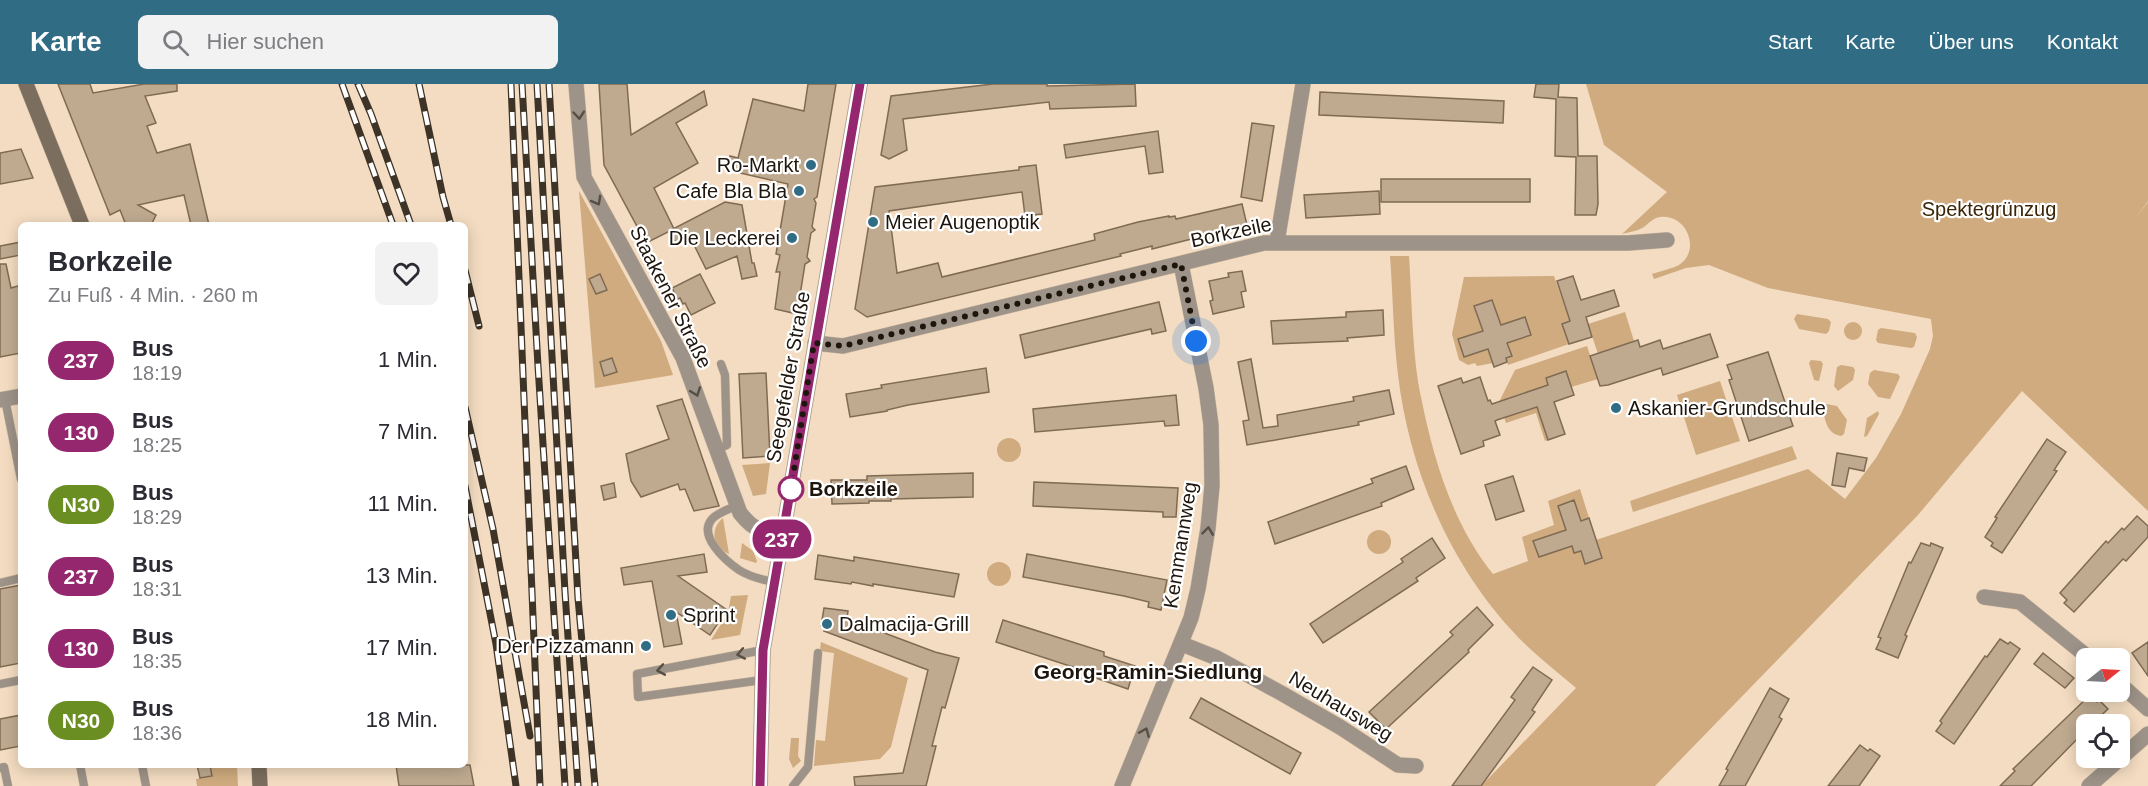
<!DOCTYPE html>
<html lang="de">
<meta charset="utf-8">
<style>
:root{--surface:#fff;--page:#f2f2f3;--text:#2b2b33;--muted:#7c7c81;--accent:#316c85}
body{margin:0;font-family:Helvetica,sans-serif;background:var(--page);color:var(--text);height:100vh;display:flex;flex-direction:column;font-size:22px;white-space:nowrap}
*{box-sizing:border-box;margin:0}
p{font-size:20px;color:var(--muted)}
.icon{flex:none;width:33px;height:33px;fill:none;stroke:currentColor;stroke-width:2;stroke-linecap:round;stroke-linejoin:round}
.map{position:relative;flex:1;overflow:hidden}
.drawer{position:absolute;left:18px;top:138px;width:450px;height:546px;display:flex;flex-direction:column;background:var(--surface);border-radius:9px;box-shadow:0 3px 15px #0003}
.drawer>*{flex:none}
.badge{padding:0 12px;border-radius:20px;font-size:21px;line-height:39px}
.needle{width:39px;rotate:72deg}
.controls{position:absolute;left:2076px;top:564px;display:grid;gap:12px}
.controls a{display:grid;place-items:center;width:54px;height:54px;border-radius:9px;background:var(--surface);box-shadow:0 3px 15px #0003;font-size:30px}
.you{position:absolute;width:30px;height:30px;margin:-15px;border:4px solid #fff;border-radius:50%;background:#1a73e8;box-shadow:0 0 0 9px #1a73e833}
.map>.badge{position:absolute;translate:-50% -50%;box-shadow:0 0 0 3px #fff}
.round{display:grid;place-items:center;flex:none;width:63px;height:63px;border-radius:9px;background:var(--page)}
.overview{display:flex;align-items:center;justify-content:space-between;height:102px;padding:0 30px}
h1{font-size:28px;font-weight:700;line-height:45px}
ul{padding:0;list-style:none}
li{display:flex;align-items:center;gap:18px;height:72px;padding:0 30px}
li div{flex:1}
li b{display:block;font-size:22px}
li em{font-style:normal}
li .badge{min-width:66px;font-weight:700;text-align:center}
header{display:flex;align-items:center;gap:36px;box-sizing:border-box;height:84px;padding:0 30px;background:var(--accent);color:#fff}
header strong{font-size:28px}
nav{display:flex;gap:33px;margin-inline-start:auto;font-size:21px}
.search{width:420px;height:54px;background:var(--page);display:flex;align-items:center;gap:15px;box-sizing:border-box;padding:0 21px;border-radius:9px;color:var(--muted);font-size:22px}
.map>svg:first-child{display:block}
.green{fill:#cfab7f}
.building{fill:#bfaa90;stroke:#7f6b53;stroke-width:1.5}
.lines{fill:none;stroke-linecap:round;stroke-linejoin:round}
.service-casing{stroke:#cdb8a1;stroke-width:9}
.minor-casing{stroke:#cdb8a1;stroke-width:16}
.tertiary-casing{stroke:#cdb8a1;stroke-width:16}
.secondary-casing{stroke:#cdb8a1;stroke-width:16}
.service{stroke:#9d9388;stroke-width:8}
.minor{stroke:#9d9388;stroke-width:15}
.tertiary{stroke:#9d9388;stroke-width:15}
.secondary{stroke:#7c6e5e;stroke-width:15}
.rail-casing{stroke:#3d3327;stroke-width:7}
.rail{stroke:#fff;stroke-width:4.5;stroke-dasharray:14;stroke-linecap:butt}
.oneway{stroke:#574e44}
.line-casing{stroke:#fff;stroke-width:14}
.line{stroke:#95276e;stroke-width:9}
.walk{stroke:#1e160d;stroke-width:6;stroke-dasharray:0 10.8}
.poi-dot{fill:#316c85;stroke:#fff;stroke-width:2}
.stop-dot{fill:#fff;stroke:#95276e;stroke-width:3}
.labels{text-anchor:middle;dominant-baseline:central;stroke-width:4.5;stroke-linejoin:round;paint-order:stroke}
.poi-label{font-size:20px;fill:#1e160d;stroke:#fff;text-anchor:end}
.park-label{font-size:20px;fill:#3a2507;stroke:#fff}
.street-label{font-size:20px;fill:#1e160d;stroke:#fff}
.stop-label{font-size:20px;font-weight:bold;fill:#1e160d;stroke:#fff;text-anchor:start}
.neighbourhood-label{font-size:21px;font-weight:bold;fill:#1e160d;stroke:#fff}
</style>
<header>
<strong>Karte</strong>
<div class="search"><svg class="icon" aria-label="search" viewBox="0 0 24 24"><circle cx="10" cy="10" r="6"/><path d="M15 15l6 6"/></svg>Hier suchen</div>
<nav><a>Start</a><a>Karte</a><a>Über uns</a><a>Kontakt</a></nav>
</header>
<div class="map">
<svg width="2148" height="702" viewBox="0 0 2148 702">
<rect width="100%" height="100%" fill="#f3dcc1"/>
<g class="green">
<path d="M1586,0H2148V117L2135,135L2148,118V427L2022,307L1918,431L1655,702H1481L1576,604C1560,590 1543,577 1527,562C1454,491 1410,391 1398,291C1393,251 1393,211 1390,172H1409C1412,216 1412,271 1421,313C1433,374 1453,441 1493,490L1528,477L1522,453L1554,441L1548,417L1580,405L1596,456L1808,385L1845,415L1876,374L1901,330L1930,265L1933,252L1931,235L1768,204L1709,181L1686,184L1654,195L1652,190C1660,187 1671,185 1679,181C1702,166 1686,129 1660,133C1653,134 1649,139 1644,143C1638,147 1629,148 1622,150L1667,108L1604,61Z"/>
<polygon points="579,107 661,257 673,291 595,304"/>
<polygon points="1554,192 1570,237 1562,240 1569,260 1508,281 1506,274 1512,272 1507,259 1531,251 1525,233 1501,241 1492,216 1475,222 1483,247 1458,255 1464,273 1488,265 1493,279 1477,282 1475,279 1468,281 1459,276 1452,250 1464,193"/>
<polygon points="1625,228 1634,257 1598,270 1588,240"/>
<polygon points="1797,230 1828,235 1831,238 1829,247 1826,250 1799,245 1794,235"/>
<circle cx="1853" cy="247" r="9"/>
<polygon points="1881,244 1915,249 1917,253 1914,263 1911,264 1878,259 1876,256 1878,246"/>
<polygon points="1587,262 1598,295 1571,303 1566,287 1546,294 1548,301 1508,315 1537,323 1548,356 1545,357 1536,329 1506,339 1499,318 1515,286"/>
<polygon points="1811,276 1821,277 1823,280 1819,297 1814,296 1809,279"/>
<polygon points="1841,281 1853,283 1855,286 1853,296 1838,307 1834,302 1837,283"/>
<polygon points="1874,286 1898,290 1900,293 1890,315 1878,313 1868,300 1870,289"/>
<polygon points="1720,297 1740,357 1696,371 1677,311"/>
<path d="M1826,320L1837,322L1847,336L1844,350L1841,352C1826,349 1826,337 1822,324Z"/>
<polygon points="1878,327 1879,330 1867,352 1864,353 1867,334"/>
<circle cx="1009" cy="366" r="12"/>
<polygon points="1792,362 1797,375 1633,428 1630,417"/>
<polygon points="770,379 766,410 753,412 742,381"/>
<path d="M723,434L729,470C713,464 709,445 723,434Z"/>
<circle cx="1379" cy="458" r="12"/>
<polygon points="742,459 753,467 757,477 756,479 740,474"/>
<circle cx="999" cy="490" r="12"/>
<polygon points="748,511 740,551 711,556 728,529 731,512"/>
<polygon points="821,558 908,594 891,663 880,675 814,682 816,656 825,657 834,569 820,567"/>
<polygon points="791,654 799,654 798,672 801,677 793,684 789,675"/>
<polygon points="210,681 237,681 238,702 197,702 196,695 212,692"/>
</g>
<g class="building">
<polygon points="58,0 90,0 93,9 144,0 177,0 177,7 145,12 156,39 147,42 157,69 190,60 209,141 191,141 184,111 138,121 156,131 151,141 126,141 120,126 110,131"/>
<polygon points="599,0 627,0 631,51 704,7 707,21 676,39 698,79 654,104 674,145 650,157 646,150 643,152 639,146 604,81"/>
<polygon points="808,0 836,0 817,113 814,115 816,119 812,143 815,146 811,149 807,173 810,177 805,180 797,230 775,225 780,188 776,188 780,171 776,170 788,100 727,86 730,72 738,74 753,15 804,27"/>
<polygon points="993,0 1047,0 1047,2 1135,0 1136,22 1050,25 1049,18 903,35 907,66 889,75 881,71 891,12"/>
<polygon points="1536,0 1559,0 1558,13 1577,14 1578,72 1597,72 1598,120 1596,131 1575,131 1576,73 1555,72 1556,15 1534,13"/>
<polygon points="1320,8 1504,17 1503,39 1319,31"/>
<polygon points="1252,39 1274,42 1262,117 1241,113"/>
<polygon points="1158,47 1163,88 1149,90 1145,62 1066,74 1064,61"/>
<polygon points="21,65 33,94 0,100 0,69"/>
<polygon points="1036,81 1042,130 1025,132 1022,108 889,127 897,189 938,179 942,193 1095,156 1094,150 1138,138 1169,132 1169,133 1175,132 1176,135 1242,120 1247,141 1152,165 1152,162 1120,170 1121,172 867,233 855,225 875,103 1019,86 1019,83"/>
<rect x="1381" y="95" width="149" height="23"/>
<polygon points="1379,107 1380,130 1306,134 1304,111"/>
<polygon points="725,118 742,121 752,179 754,179 757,192 742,195 737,172 706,185 693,159 688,161 685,154 676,159 669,147"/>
<polygon points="21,158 21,171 0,175 0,162"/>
<polygon points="0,180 6,180 11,204 21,201 21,269 0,273"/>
<polygon points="1242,187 1246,207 1241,208 1244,223 1213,230 1210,217 1213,216 1209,197 1229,193 1228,189"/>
<polygon points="600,190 607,206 596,210 589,195"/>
<polygon points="700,190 715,219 691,231 685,219 683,220 680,214 678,215 672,204"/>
<polygon points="1573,192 1581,216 1614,206 1619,222 1586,233 1592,253 1569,260 1562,240 1570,237 1557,197"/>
<polygon points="1492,216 1501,241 1525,233 1531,251 1507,259 1512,272 1506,274 1507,278 1494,283 1488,265 1464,273 1458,255 1483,247 1474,222"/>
<polygon points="1159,218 1166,247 1152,250 1151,245 1025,274 1020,251"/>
<polygon points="1383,226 1384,251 1347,254 1348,257 1273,260 1271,237 1346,233 1346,228"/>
<polygon points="1710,250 1718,273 1663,291 1661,284 1608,301 1600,302 1590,272 1638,256 1640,263 1660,256 1663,265"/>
<polygon points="1768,268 1793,342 1749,357 1729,296 1732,295 1727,281"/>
<polygon points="612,274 617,288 604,292 600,278"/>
<polygon points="1251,275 1263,344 1278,342 1277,331 1354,317 1353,313 1389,306 1394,330 1358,338 1359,341 1247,361 1243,337 1249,336 1238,278"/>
<polygon points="986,284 989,308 908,321 887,326 887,327 850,333 846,310 882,304 881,301"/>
<polygon points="1566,287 1574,311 1554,318 1565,350 1548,356 1537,323 1497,336 1495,337 1500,351 1483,357 1484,362 1461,370 1438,302 1461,294 1463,299 1480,293 1488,317 1490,316 1492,320 1548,301 1546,294"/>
<polygon points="766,289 770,372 743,374 739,290"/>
<polygon points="1176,311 1179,341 1165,342 1164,337 1035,348 1033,325"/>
<polygon points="682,315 719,422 694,427 685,405 680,406 678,400 641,413 631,397 626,370 669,355 657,322"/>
<polygon points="2047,355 2066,368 2054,386 2057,387 2002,469 1991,462 1993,459 1985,453 1997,434 1995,433"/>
<polygon points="1837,369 1867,374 1864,387 1849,384 1845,403 1832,401"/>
<polygon points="1406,382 1414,405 1381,419 1382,422 1275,460 1268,438 1373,399 1371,395"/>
<polygon points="973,389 973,413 891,415 891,417 869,417 869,419 832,420 831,396 867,396 867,392"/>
<polygon points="1513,392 1524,427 1496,436 1485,401"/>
<polygon points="1034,398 1178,404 1176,433 1163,433 1163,428 1033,422"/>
<polygon points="614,399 616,413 604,416 601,402"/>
<polygon points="1574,416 1581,437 1589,434 1602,474 1585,480 1581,467 1574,469 1572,462 1539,473 1533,457 1566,446 1558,422"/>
<polygon points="2137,432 2148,442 2148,453 2126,477 2123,475 2074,528 2064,519 2067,516 2060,509 2106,457 2108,459 2122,444 2124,446"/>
<polygon points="1432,454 1445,474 1416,494 1418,497 1323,559 1310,540 1403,478 1401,475"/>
<polygon points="1921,459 1930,462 1931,459 1943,464 1905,551 1907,552 1898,574 1876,565 1881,554 1878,553 1909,478 1911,479"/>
<polygon points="704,470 707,488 678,492 727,526 710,551 676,528 682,560 664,563 652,497 624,501 621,484"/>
<polygon points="1027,470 1167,496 1161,526 1148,523 1149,518 1124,512 1023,493"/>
<polygon points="818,471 854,477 854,473 959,490 954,513 873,500 873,502 852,498 851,500 815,495"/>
<polygon points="21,501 21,579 0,583 0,505"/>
<polygon points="1477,523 1493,541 1468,566 1469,568 1386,645 1369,628 1453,551 1450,548"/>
<polygon points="824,524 848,527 847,535 935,568 959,574 945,624 942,623 932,662 936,662 926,702 855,702 854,693 903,689 928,586 824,547 827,541 821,542"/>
<polygon points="1003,536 1104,568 1104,572 1135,582 1128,605 1096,594 1097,592 1079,585 996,558"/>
<polygon points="2000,555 2008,560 2010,558 2020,565 1954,660 1936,647 1942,639 1940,637 1985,572 1987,573"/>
<polygon points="2148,558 2148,592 2132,569"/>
<polygon points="2043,569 2074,594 2065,604 2034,580"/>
<polygon points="1533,583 1552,596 1532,626 1535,628 1481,702 1452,702 1515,616 1511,613"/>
<polygon points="1770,604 1789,615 1779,633 1782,635 1745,702 1719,702 1728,686 1726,685"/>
<polygon points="2090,611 2097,618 2099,616 2108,625 2092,640 2086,640 2086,646 2031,702 2000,702 2015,687 2013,685"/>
<polygon points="1201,614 1301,669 1290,690 1190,634"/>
<polygon points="21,631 21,662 0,666 0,635"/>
<polygon points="1860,661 1868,667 1870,665 1880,672 1859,702 1828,702"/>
<polygon points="197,681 210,681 212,692 200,694"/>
<polygon points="396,681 470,681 474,702 399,702"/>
</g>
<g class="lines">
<defs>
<g id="service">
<polyline points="5,315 21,395"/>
<polyline points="717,365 727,361 725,291 721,280"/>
<path d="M738,421C730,425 719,428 713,434C696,451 726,477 739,486C750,493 763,496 775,498"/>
<polyline points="0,499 21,494"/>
<polyline points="762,596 638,613 637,590 763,566"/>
<polyline points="0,600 21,596"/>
<polyline points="80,681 84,702"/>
<polyline points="142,681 146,702"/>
<polyline points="0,684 4,683 8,702"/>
<polyline points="793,702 808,683 818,569"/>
</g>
<g id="minor">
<path d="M576,0L584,93L683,274L740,429C755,448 762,449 784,442"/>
<polyline points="1277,158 1303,0"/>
<polyline points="815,259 843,262 1264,159 1628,159 1667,156"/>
<polyline points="0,316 21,312"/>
<polyline points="1984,513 2020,518 2089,574"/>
<polyline points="1182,560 1217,574 1281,609 1340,643 1398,681 1416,682"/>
<polyline points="2120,600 2148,625"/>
<polyline points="1122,702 1191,534 1198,505 1208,444 1212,402 1211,341 1206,304 1181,180"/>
<polyline points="2089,702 2148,650"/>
</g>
<polyline id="tertiary" points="760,702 763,566 860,0"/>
<g id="secondary">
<polyline points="26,0 82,141"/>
<polyline points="259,681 260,702"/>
</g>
</defs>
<use href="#service" class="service-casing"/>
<use href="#minor" class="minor-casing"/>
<use href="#tertiary" class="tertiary-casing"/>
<use href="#secondary" class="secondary-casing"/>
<use href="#service" class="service"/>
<use href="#minor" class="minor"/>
<use href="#tertiary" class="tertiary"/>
<use href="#secondary" class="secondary"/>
<defs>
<g id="rail">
<polyline points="342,0 393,141"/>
<polyline points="358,0 371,30 411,141"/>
<polyline points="419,0 443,113 451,141"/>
<polyline points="511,0 540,702"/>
<polyline points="522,0 538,282 565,702"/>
<polyline points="537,0 565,508 578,702"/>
<polyline points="549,0 578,514 595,702"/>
<polyline points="465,186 479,242"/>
<polyline points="465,323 493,445 530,652"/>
<polyline points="465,402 496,560 516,702"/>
</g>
</defs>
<use href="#rail" class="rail-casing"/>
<use href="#rail" class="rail"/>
</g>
<defs><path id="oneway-chevron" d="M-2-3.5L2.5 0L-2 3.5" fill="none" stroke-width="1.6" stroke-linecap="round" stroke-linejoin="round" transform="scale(1.5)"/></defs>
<g class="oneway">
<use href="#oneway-chevron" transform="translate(579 31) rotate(85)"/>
<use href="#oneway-chevron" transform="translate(597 117) rotate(61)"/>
<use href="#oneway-chevron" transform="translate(696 308) rotate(70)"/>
<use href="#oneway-chevron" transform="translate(1208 447) rotate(-83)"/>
<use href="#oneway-chevron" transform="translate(741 570) rotate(169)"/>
<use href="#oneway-chevron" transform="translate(661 586) rotate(170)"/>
<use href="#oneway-chevron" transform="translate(1145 648) rotate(-67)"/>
</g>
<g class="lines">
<defs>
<polyline id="line" points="760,702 763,566 860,0"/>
</defs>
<use href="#line" class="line-casing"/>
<use href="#line" class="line"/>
<polyline class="walk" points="791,405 814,259 843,262 1181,180 1196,257"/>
</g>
<g class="poi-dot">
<circle cx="811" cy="81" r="6"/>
<circle cx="799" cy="107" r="6"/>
<circle cx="873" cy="138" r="6"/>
<circle cx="792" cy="154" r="6"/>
<circle cx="1616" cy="324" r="6"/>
<circle cx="671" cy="531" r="6"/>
<circle cx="827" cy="540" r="6"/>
<circle cx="646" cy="562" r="6"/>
</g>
<circle class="stop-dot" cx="791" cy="405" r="12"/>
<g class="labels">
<g class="poi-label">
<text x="799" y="81">Ro-Markt</text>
<text x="787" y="107">Cafe Bla Bla</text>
<text x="885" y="138" text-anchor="start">Meier Augenoptik</text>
<text x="780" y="154">Die Leckerei</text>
<text x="1628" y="324" text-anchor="start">Askanier-Grundschule</text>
<text x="683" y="531" text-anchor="start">Sprint</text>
<text x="839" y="540" text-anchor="start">Dalmacija-Grill</text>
<text x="634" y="562">Der Pizzamann</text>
</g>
<g class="park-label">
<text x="1989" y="125">Spektegrünzug</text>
</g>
<g class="street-label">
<text transform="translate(1231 148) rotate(-12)">Borkzeile</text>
<text transform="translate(671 213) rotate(63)">Staakener Straße</text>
<text transform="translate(788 293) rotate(-80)">Seegefelder Straße</text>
<text transform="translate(1180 461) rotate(-81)">Kemmannweg</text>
<text transform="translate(1341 622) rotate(31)">Neuhausweg</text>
</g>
<g class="stop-label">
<text x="809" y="405">Borkzeile</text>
</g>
<g class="neighbourhood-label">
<text x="1148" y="587">Georg-Ramin-Siedlung</text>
</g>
</g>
</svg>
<div class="controls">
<a><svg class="needle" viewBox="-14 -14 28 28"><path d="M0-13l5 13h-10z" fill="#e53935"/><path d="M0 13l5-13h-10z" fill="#7c7c81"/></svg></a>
<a><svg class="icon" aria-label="locate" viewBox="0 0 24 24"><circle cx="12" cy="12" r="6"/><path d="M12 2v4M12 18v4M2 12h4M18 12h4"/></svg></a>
</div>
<div class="you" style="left:1196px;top:257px"></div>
<b class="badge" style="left:782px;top:455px;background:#95276e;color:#fff">237</b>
<section class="drawer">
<div class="overview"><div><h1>Borkzeile</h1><p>Zu Fuß · 4 Min. · 260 m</p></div><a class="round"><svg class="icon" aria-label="heart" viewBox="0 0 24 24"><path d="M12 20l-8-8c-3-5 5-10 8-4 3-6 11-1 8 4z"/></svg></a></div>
<ul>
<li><span class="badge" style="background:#95276e;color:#fff">237</span><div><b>Bus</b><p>18:19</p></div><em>1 Min.</em></li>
<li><span class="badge" style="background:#95276e;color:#fff">130</span><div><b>Bus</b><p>18:25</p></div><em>7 Min.</em></li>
<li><span class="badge" style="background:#6b8e23;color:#fff">N30</span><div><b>Bus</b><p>18:29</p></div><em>11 Min.</em></li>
<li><span class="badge" style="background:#95276e;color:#fff">237</span><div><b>Bus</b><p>18:31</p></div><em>13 Min.</em></li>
<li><span class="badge" style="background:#95276e;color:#fff">130</span><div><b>Bus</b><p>18:35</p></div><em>17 Min.</em></li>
<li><span class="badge" style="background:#6b8e23;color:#fff">N30</span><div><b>Bus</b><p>18:36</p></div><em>18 Min.</em></li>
</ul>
</section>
</div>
